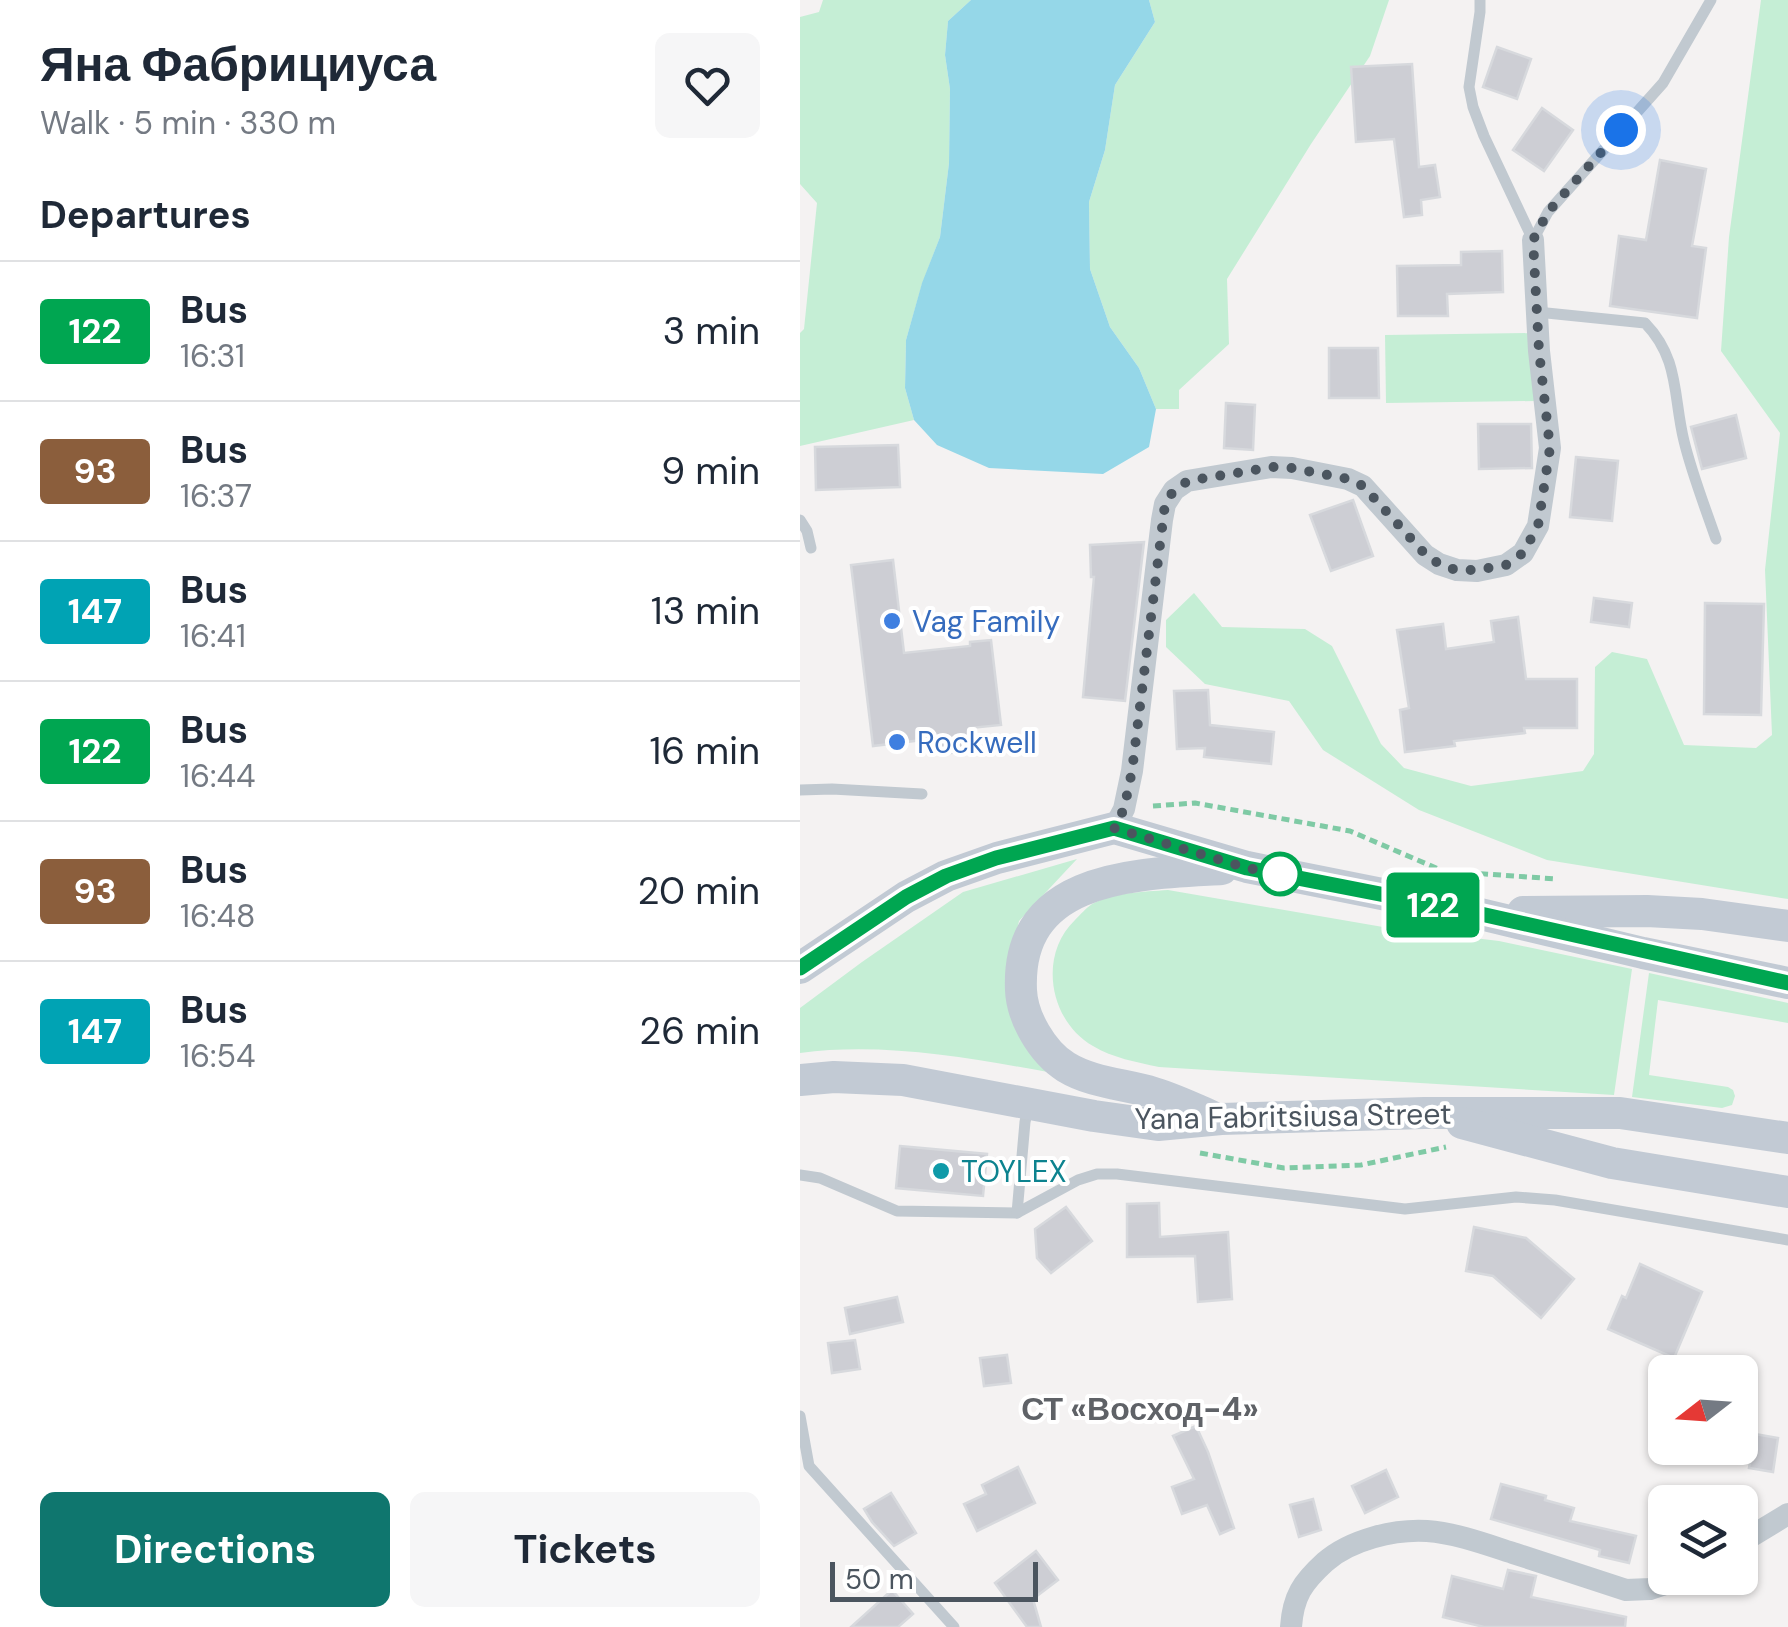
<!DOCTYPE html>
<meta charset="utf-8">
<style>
:root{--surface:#fff;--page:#f6f6f7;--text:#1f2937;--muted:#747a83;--line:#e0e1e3;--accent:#0f766e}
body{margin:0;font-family:"DM Sans",sans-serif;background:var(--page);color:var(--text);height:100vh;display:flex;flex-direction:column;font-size:38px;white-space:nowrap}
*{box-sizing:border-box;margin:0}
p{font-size:32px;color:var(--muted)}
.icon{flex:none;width:55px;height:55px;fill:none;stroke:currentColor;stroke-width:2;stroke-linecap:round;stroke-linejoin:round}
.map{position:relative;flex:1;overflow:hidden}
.side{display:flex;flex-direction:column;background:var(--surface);width:800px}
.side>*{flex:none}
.badge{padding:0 20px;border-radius:8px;font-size:35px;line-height:65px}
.needle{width:65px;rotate:253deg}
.buttons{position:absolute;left:848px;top:1355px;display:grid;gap:20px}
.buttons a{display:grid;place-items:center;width:110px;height:110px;border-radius:15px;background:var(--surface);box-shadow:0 2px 8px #0004;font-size:50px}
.scale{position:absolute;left:30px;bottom:25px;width:208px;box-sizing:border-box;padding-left:10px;border:5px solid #4b555f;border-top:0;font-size:28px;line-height:35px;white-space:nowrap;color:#4b555f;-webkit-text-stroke:8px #fff;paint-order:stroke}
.you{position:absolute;width:50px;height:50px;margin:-25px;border:8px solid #fff;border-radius:50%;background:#1a73e8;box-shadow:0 0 0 15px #1a73e833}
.map>.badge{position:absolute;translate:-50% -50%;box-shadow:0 0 0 5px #fff}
h2{padding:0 40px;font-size:38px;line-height:90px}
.round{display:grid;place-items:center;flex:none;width:105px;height:105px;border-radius:15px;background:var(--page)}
.overview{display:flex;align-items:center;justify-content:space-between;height:170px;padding:0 40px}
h1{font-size:48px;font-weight:700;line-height:75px}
.button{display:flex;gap:20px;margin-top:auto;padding:20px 40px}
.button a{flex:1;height:115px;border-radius:15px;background:var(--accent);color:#fff;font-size:40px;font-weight:700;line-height:115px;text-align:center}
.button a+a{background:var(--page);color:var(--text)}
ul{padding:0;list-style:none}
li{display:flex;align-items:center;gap:30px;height:140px;padding:0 40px;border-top:2px solid var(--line)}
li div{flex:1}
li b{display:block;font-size:38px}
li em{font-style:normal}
li .badge{min-width:110px;font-weight:700;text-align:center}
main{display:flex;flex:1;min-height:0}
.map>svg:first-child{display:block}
.green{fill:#c5eed5}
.water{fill:#95d7e8}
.building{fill:#cdced4;stroke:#d7d9dd;stroke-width:2.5}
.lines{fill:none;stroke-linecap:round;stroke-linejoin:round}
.path{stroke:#7fcaa5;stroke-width:5;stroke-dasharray:8 5;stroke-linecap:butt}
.service{stroke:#c1c9d0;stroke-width:11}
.minor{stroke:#c1c9d0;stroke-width:22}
.secondary{stroke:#c2cad4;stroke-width:32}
.line-casing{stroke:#fff;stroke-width:22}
.line{stroke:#00a651;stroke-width:15}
.walk{stroke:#4b555f;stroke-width:10;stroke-dasharray:0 18}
.shop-dot{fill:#3f7fe0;stroke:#fff;stroke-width:4}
.stop-dot{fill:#fff;stroke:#00a651;stroke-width:5}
.culture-dot{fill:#0f9aa8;stroke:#fff;stroke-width:4}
.labels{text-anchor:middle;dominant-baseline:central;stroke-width:8;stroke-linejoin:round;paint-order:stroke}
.shop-label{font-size:30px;fill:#366cbe;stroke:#fff;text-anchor:start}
.street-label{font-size:30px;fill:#4b555f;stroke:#fff}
.culture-label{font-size:30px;fill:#0d838f;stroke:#fff;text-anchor:start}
.neighbourhood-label{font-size:32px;font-weight:bold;fill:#5f6267;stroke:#fff}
</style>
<main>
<section class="side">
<div class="overview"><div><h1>Яна Фабрициуса</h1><p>Walk · 5 min · 330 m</p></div><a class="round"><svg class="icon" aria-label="heart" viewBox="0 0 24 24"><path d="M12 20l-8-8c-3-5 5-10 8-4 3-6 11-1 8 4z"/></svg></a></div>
<h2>Departures</h2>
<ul>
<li><span class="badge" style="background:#00a651;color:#fff">122</span><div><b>Bus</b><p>16:31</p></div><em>3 min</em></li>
<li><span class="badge" style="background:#8b5e3c;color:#fff">93</span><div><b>Bus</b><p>16:37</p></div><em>9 min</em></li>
<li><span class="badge" style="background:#00a3b4;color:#fff">147</span><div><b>Bus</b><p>16:41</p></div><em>13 min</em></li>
<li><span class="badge" style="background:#00a651;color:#fff">122</span><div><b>Bus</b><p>16:44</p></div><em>16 min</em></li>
<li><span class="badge" style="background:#8b5e3c;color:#fff">93</span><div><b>Bus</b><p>16:48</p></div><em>20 min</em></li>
<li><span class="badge" style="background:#00a3b4;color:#fff">147</span><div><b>Bus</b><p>16:54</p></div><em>26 min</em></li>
</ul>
<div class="button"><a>Directions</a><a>Tickets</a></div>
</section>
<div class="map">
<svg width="988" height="1627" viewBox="0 0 988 1627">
<rect width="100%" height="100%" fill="#f4f2f2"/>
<g class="green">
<polygon points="23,0 171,0 148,21 145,55 150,89 149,163 140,237 122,284 106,340 105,388 114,420 0,446 0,333 4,329 17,203 0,184 0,17 19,12"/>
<polygon points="349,0 589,0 570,56 511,144 427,279 429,344 379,390 379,409 356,409 339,368 310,327 290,269 289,202 305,150 315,85 355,22"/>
<polygon points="961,0 988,0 988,899 747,860 619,810 523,750 489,701 405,684 366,647 366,620 394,593 422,627 505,629 532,646 581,744 604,768 671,786 783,771 794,754 795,667 812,652 847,659 884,745 956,748 972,735 965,570 980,433 921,351 929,237"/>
<polygon points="734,333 735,401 586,403 585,335"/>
<path d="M277,859L219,921L209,969L253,1073C170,1058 84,1042 0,1053V1008L62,962L163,892Z"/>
<path d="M368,890L583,927L699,941L832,969L814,1095L359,1067C336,1062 313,1058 293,1046C249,1021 238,955 275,920C280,915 286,908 292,904C314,892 343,892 368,890Z"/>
<polygon points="849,973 988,1003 988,1023 858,1000 849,1075 928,1087 933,1090 935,1096 932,1105 922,1108 832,1097"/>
</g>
<polygon class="water" points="171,0 349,0 355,22 315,85 305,150 289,202 290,269 310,327 339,368 356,409 349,447 303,474 189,468 137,445 114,420 105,388 106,340 122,283 140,237 149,163 150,89 145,55 148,21"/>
<g class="building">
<polygon points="697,47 731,59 717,99 683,87"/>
<polygon points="612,64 619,167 635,165 640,197 621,200 622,215 604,217 594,139 556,142 551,67"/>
<polygon points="742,108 773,130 744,171 713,150"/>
<polygon points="860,160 906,169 892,246 906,248 897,318 810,306 819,236 846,240"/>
<polygon points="702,251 703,292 647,294 648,316 598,316 597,266 661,265 661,252"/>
<polygon points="529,348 578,348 579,398 529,398"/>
<polygon points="426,403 455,405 453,450 424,448"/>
<polygon points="936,415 946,458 902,469 891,427"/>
<polygon points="678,424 731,424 732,468 679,469"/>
<polygon points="98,445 100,487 16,490 15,447"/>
<polygon points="776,457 818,461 812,521 770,517"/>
<polygon points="553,500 573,556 531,571 510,515"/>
<polygon points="344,542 325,701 283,697 294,577 291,577 290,545"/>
<polygon points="93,560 104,653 170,646 170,642 191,640 201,725 170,728 173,751 141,754 139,738 73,746 51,565"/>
<polygon points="794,598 832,603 829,627 791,622"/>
<polygon points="905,603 964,604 961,715 904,714"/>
<polygon points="718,617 726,679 777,679 777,728 724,728 725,733 654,741 655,746 605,752 600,710 609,708 597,630 643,624 646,649 694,642 691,621"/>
<polygon points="408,690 410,725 474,732 471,764 404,757 405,748 377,749 374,691"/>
<polygon points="100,1146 187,1154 183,1196 96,1188"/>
<polygon points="359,1203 360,1237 428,1232 432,1299 398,1302 395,1256 327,1257 327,1204"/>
<polygon points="266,1207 292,1241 251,1273 237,1258 235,1229"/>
<polygon points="674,1227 726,1238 774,1279 741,1318 693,1276 666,1271"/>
<polygon points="840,1264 902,1292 874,1358 808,1329 822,1296 826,1298"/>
<polygon points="97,1297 103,1322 50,1334 45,1308"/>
<polygon points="55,1340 60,1369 32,1373 28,1343"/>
<polygon points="207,1355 211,1383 184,1386 180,1358"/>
<polygon points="396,1426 408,1452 434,1528 420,1534 407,1505 382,1514 372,1487 394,1479 373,1436"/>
<polygon points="955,1434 978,1438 973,1472 949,1468"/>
<polygon points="218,1467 235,1503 177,1531 164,1504 186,1494 182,1485"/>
<polygon points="586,1470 598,1497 565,1513 552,1486"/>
<polygon points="701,1484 746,1496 745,1500 774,1508 770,1521 836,1536 829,1563 799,1556 800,1550 691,1519"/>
<polygon points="91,1493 116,1533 94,1546 72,1522 64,1509"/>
<polygon points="513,1499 521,1530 499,1537 490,1505"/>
<polygon points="236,1551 258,1580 233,1599 241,1627 227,1627 195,1583"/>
<polygon points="708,1570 736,1576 731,1597 826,1617 825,1627 684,1627 643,1617 652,1576 703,1589"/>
<polygon points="92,1590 113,1614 98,1627 51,1627"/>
</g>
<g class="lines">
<g class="path">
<polyline points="353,806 395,803 550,831 643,871 756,879"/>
<polyline points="400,1153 484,1168 561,1165 646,1147"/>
</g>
<g class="service">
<polyline points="680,0 680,12 669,87 673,107 684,136 733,240"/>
<polyline points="733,240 748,212 863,83 911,0"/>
<path d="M737,312L845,323C880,359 873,397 884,441C892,474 905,507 916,539"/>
<polyline points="0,520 7,531 11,548"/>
<polyline points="0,790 32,789 122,794"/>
<polyline points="0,1175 20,1178 97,1211 217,1213 278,1180 297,1174 317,1174 605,1209 716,1197 755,1200 988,1240"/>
<polyline points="217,1213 225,1122 228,1108"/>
<polyline points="0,1416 9,1466 154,1627"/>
</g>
<g class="minor">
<polyline points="314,828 324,809 332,771 362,520 365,504 374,490 387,481 471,467 492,468 548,479 563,486 625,555 639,564 657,570 677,571 706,565 723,553 738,526 750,448 739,351 733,240"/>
<polyline points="940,1543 988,1514"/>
<path d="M491,1627C493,1596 503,1582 525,1562C550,1540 594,1529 627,1531C656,1533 688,1545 716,1554C753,1566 789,1578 826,1590L850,1589L883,1578"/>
</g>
<g class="secondary">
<polyline points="723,912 847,911 902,914 988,926"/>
<polyline points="0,968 106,897 146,876 197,858 314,828 447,867 672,912 843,953 988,983"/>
<polyline points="0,1080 34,1077 103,1080 294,1116 358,1125 421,1119 624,1113 820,1113 988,1138"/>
<path d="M411,1116C393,1108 374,1099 354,1093C325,1084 292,1083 266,1067C242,1052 222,1017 221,990C216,874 338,874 422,869"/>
<polyline points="662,1123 812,1163 988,1192"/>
</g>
</g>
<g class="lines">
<defs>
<polyline id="line" points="0,968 106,897 146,876 196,858 314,828 447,868 672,912 988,983"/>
</defs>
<use href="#line" class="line-casing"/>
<use href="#line" class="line"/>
<polyline class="walk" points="480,874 484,875 447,868 314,828 324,809 332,771 365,504 374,490 388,481 472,467 492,468 548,479 563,486 625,554 639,564 656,570 677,570 706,565 723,553 738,526 750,448 739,351 733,240 748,212 821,130"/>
</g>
<g class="shop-dot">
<circle cx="92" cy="621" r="10"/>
<circle cx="97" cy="742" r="10"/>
</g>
<circle class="stop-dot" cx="480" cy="874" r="20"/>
<circle class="culture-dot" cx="141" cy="1171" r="10"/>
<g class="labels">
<g class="shop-label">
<text x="112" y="621">Vag Family</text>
<text x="117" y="742">Rockwell</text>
</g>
<g class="street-label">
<text transform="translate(493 1116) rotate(-1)">Yana Fabritsiusa Street</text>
</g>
<g class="culture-label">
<text x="161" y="1171">TOYLEX</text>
</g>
<g class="neighbourhood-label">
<text x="340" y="1409">СТ «Восход-4»</text>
</g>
</g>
</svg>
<div class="buttons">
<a><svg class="needle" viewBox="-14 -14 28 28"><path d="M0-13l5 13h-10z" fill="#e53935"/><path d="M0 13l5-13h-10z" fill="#747a83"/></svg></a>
<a><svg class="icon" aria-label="layers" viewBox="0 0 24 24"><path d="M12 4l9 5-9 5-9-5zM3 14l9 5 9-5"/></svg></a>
</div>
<div class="scale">50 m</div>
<div class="you" style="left:821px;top:130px"></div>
<b class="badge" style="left:633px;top:905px;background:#00a651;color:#fff">122</b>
</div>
</main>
